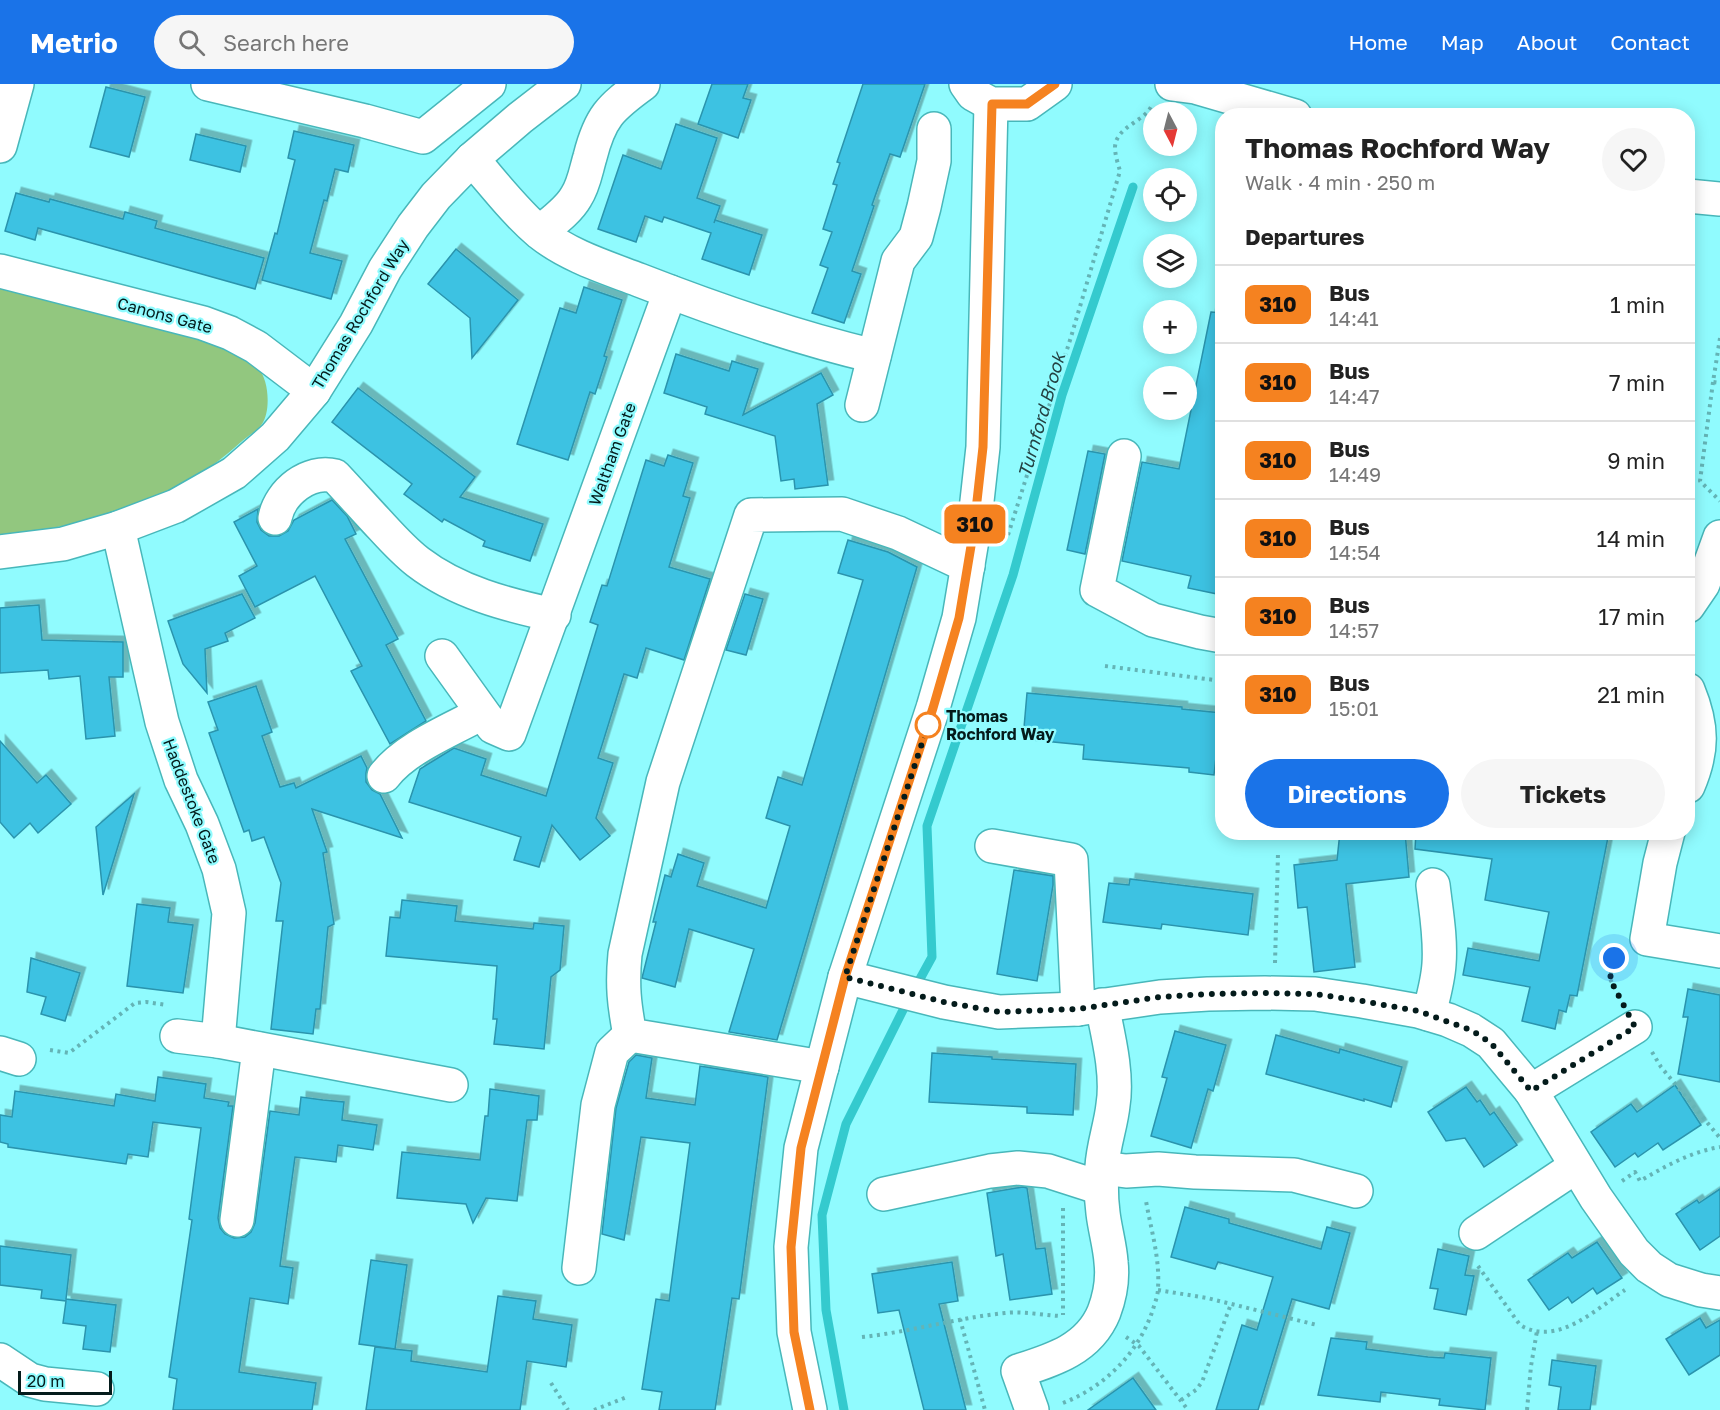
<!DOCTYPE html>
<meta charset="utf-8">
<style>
:root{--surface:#fff;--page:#f6f6f6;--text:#222;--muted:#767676;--line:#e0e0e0;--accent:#1a73e8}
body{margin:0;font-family:"Golos Text",sans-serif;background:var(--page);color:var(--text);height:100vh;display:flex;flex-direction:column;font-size:22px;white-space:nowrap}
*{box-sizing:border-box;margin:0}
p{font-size:20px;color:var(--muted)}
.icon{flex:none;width:33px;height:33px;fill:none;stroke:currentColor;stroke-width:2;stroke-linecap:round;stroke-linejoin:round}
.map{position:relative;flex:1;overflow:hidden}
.drawer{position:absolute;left:1215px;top:24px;width:480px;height:732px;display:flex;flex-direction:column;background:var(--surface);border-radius:24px;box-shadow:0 3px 15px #0003}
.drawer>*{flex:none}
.badge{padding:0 12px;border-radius:9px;font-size:21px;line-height:39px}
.needle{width:39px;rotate:173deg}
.fabs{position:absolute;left:1143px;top:18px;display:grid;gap:12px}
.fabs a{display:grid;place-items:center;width:54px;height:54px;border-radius:50%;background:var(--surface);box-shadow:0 3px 15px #0003;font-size:30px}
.scale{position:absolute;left:18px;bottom:15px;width:94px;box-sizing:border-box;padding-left:6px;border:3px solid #041b1b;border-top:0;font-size:16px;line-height:21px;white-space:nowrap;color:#041b1b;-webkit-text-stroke:4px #90fbfe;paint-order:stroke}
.you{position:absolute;width:30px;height:30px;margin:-15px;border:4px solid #fff;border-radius:50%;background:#1a73e8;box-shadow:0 0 0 9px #1a73e833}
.map>.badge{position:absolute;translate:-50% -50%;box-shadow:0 0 0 3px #fff}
h2{padding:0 30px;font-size:22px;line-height:54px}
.round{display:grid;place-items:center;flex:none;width:63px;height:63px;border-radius:32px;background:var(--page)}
.overview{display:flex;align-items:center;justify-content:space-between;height:102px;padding:0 30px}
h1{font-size:28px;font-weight:700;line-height:45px}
.button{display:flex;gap:12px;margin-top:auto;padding:12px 30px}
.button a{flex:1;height:69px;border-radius:36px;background:var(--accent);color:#fff;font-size:24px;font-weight:700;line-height:69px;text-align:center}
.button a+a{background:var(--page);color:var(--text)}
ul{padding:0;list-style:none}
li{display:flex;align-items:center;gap:18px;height:78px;padding:0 30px;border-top:2px solid var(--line)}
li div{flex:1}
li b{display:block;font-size:22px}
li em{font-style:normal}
li .badge{min-width:66px;font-weight:700;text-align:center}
header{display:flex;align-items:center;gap:36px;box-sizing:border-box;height:84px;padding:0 30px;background:var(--accent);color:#fff}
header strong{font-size:28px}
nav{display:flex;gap:33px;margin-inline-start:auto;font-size:21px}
.search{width:420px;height:54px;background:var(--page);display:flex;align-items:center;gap:15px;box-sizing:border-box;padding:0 21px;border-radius:33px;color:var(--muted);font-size:22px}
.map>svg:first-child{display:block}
.green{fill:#92c77f}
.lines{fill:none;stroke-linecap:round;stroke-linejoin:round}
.stream{stroke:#34cace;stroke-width:9}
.building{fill:#3ec2e2;stroke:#2a94ad;stroke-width:1.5;filter:url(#shadow)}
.minor-casing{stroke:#48b7ba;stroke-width:36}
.major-casing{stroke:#48b7ba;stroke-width:36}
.path{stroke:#64b4b6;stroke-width:4;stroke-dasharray:3 4.5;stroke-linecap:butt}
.minor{stroke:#fff;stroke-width:33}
.major{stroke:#fff;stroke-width:33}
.line-casing{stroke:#fff;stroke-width:14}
.line{stroke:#f58220;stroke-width:9}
.walk{stroke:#041b1b;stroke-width:6;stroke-dasharray:0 10.8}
.stop-dot{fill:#fff;stroke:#f58220;stroke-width:3}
.labels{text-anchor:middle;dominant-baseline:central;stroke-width:4.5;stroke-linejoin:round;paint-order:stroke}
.street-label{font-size:16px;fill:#041b1b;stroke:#90fbfe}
.stop-label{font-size:16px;font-weight:bold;fill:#041b1b;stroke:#90fbfe;text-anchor:start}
.water-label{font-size:18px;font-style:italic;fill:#244243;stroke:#90fbfe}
</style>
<header>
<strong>Metrio</strong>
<div class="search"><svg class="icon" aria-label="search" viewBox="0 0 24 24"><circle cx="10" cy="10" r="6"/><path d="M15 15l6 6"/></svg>Search here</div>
<nav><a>Home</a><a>Map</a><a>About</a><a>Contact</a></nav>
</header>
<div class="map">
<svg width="1720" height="1326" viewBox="0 0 1720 1326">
<defs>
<filter id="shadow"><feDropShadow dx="5.5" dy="-5.5" stdDeviation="0" flood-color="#0004"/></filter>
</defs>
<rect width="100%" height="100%" fill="#90fbfe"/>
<path class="green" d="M0,201C38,211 76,220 115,230C153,240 232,255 258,284C269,295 271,327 262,340C257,347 248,352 241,358C211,385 176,408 137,421C92,437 47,447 0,452Z"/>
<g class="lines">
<g class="stream">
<polyline points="915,904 932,873 927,742 1013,491 1062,311 1133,103"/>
<polyline points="844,1326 826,1226 822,1131 846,1040 908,916"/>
</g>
</g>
<g class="building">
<polygon points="712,0 748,0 743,14 751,16 738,54 698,40"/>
<polygon points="863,0 925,0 900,73 890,70 872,121 874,122 852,187 861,190 844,239 812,229 828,184 820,181 832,148 823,145 837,101 833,100 840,79 837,78"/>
<polygon points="106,3 145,13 129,73 90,63"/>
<polygon points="676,40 717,54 697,114 720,122 714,139 715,136 762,151 749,191 702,175 711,149 664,133 662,138 645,132 636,158 598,145 623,71 661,85"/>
<polygon points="294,47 354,61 348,88 335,85 327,117 324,116 310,169 342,177 331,215 262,196 275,149 277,150 295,76 288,74"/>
<polygon points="196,50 246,62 240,88 190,76"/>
<polygon points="16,109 49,118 50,115 123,135 125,128 157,137 155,144 264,174 255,205 38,144 35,156 5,147"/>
<polygon points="456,165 518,216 472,274 470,234 428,200"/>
<polygon points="584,203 622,216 604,272 607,273 595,310 590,308 568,376 517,360 560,224 576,229"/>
<polygon points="1211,228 1222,229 1222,511 1188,504 1191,492 1122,477 1142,378 1179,385"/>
<polygon points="676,270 729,287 732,277 758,285 743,331 821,289 833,311 817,320 828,401 795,405 794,395 781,397 775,352 705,330 707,323 664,309"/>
<polygon points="358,304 475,393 460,413 543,440 530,477 483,462 485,457 444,435 442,438 404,410 412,400 332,338"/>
<polygon points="1088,367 1105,370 1085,470 1067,466"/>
<polygon points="668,371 693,379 683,412 690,414 669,483 710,495 684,576 646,564 637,594 624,590 598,674 613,679 596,734 610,752 580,776 552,741 539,783 514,776 521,753 409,718 420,685 454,664 486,675 481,691 546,712 598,541 590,538 602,501 607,502 646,376 664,382"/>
<polygon points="332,416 347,432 356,450 345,455 398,555 386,561 426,637 390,660 351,587 362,582 315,492 255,523 239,492 257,482 234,438 258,425 257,438 261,446 269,452 279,452 288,447 294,436"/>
<polygon points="848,456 888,468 917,483 777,956 729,948 754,865 689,845 675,903 642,894 656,838 653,838 665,791 671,793 678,770 704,779 697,802 766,824 790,742 766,734 778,693 802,701 863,496 838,489"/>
<polygon points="242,510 255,534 225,549 228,557 205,565 207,609 183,580 168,537"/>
<polygon points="745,510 763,515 746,571 726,566"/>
<polygon points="39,521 42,556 123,558 123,593 109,593 115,652 86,655 80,592 49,595 48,586 0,589 0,524"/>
<polygon points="256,602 272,648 262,652 280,703 294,699 296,704 361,672 367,684 366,689 366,698 372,706 380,710 402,754 312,725 327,768 323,769 334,840 328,843 320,925 316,925 313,950 271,945 283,837 276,837 281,799 264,753 252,757 249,746 244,748 209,649 218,646 208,618"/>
<polygon points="1027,609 1182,623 1182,625 1222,629 1222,673 1216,673 1214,691 1189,688 1189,684 1083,675 1084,661 1023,655"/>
<polygon points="0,657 37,699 46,691 71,720 38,749 30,739 14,754 0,738"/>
<polygon points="134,710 103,811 96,743"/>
<polygon points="1340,748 1405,748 1409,793 1346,800 1355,883 1314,888 1307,823 1298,824 1294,781 1337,776"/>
<polygon points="1416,748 1609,748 1577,912 1570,911 1566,928 1559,926 1555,945 1522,937 1530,903 1463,891 1468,864 1539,877 1549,828 1485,816 1492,775 1415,765"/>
<polygon points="1014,786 1053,792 1053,801 1037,897 997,890"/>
<polygon points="1130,795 1253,810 1248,851 1162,840 1161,845 1103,838 1109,799 1129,801"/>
<polygon points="402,816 457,822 455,837 533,845 534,839 564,842 560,886 551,893 544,965 494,960 497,935 493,935 497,882 386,872 390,833 400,834"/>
<polygon points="137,820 170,824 168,838 193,841 183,909 127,902"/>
<polygon points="31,874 80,889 65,937 41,930 46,913 27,908"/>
<polygon points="1688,905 1720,911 1720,998 1678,990 1688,933 1683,933"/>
<polygon points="1175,947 1226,961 1213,1007 1208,1005 1191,1064 1151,1052 1167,994 1162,993"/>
<polygon points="1276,951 1339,969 1340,965 1402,983 1391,1023 1364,1015 1364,1017 1266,990"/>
<polygon points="932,969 992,973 992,975 1076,980 1073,1031 1027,1029 1027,1023 929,1018"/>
<polygon points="636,971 652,974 646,1014 695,1021 700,982 768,993 739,1215 732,1214 715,1326 659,1326 662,1308 642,1305 656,1215 669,1217 690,1059 641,1053 624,1156 602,1150 616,1024 629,978"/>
<polygon points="158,993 206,1000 204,1014 229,1018 228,1022 233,1022 218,1134 220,1144 225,1150 234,1154 245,1153 251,1148 255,1139 270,1027 299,1031 301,1013 323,1016 344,1018 342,1036 377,1041 373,1066 338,1061 336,1078 295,1073 280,1182 293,1184 288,1220 250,1214 239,1288 316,1299 312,1326 173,1326 177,1295 169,1293 192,1136 189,1135 201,1044 153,1038 148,1073 128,1070 126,1080 8,1063 8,1060 0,1058 0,1031 12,1033 15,1007 114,1022 116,1010 155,1017"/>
<polygon points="1675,1001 1701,1041 1663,1066 1658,1059 1638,1073 1635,1069 1615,1083 1591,1048 1631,1020 1637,1028"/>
<polygon points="1466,1003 1477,1018 1480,1016 1490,1031 1494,1028 1517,1061 1484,1083 1465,1054 1446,1057 1428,1028"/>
<polygon points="490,1005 539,1012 537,1036 527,1036 517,1117 486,1114 473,1139 466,1120 397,1114 402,1068 480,1076 485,1032 488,1032"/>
<polygon points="1023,1103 1027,1104 1036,1165 1045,1164 1052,1210 1010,1216 1003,1170 996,1172 987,1109"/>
<polygon points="1720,1105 1720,1152 1700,1166 1676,1130 1697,1116 1699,1119"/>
<polygon points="1185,1123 1229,1135 1229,1139 1321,1165 1327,1143 1350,1149 1329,1225 1292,1215 1258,1326 1216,1326 1242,1241 1257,1246 1273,1193 1218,1178 1215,1185 1171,1173"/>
<polygon points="1597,1158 1622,1194 1597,1210 1593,1204 1572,1219 1568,1213 1549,1226 1528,1196 1568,1169 1572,1174"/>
<polygon points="0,1162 71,1171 66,1215 116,1221 110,1268 83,1265 86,1242 63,1239 66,1217 41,1214 42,1206 0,1201"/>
<polygon points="1438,1165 1469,1172 1465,1191 1474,1192 1466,1231 1434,1225 1438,1205 1430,1204"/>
<polygon points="371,1176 407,1181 395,1265 359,1260"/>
<polygon points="952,1178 958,1217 939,1220 966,1326 924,1326 899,1226 878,1229 872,1190"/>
<polygon points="498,1212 536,1217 533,1235 572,1241 566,1283 527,1277 520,1326 366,1326 375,1263 412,1267 411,1277 487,1288"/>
<polygon points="1700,1234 1706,1244 1720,1236 1720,1271 1689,1291 1666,1255"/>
<polygon points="1331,1254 1367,1258 1366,1265 1428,1273 1444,1274 1445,1269 1491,1274 1485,1326 1439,1321 1440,1315 1381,1308 1380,1318 1318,1311"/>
<polygon points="1552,1276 1596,1282 1590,1326 1558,1326 1561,1303 1549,1301"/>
<polygon points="1133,1294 1156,1326 1088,1326"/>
</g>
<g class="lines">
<defs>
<g id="minor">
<polyline points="208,0 365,37 423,53 489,0"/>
<polyline points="0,62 17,0"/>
<path d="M472,75C494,100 515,128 540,149C569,172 605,183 639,196C716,226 793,253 874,272"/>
<path d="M540,148C552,138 568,127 576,113C584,101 586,86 590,73C600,33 610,24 643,0"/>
<polyline points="0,187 203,239 230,249 256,263 314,307"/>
<polyline points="862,321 898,177 916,153 924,123 934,77 934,45"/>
<polyline points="1124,372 1097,506 1153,536 1200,548 1222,552"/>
<path d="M275,434C280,408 309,385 335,392C351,409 366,426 382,443C393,455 405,468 418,478C457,508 507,521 554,531"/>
<polyline points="118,444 162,638 181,696 202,740 219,785 229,829 218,957"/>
<polyline points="0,468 63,460 118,444 176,422 234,389 275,353 314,307 356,240 385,185 413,142 436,112 472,75 520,34 564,0"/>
<polyline points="1688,522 1703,500 1720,453"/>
<polyline points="442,572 493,643 509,650 670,208"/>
<path d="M1688,606C1703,642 1703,667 1688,702"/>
<path d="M384,692C405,664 451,646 482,629"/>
<polyline points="1668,748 1660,779 1647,855 1720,867"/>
<polyline points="992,762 1071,776 1078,925"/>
<polyline points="845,893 944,918 999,928 1078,925 1160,913 1208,910 1265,909 1315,910 1362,917 1418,927 1448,936 1471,946 1491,959 1531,1007 1596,1114 1634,1168 1649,1183 1669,1196 1701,1206 1720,1209"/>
<path d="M1429,930C1433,914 1438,897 1439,880C1441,854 1436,827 1433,801"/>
<polyline points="177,952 218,957 451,1001"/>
<polyline points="0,969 19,975"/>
<path d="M822,983L630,951C624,920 622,901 625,870L663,698L751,431L842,430L898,449L968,482"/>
<polyline points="1531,1007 1635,943"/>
<polyline points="1102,1084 1126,1087 1158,1085 1195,1088 1294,1091 1356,1107"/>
<polyline points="884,1110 990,1087 1018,1084 1048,1087 1101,1104"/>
<polyline points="237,1136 259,965"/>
<polyline points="1476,1149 1575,1083"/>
<polyline points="579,1184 598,1021 612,968 630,951"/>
<polyline points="0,1276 30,1296 45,1300 97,1305"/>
<path d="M1032,1326L1018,1287C1053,1276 1089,1265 1104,1228C1110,1212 1113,1195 1111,1178C1110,1162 1105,1146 1103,1129C1101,1114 1101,1098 1102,1083C1103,1062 1111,1041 1113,1021C1118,990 1108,951 1102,921"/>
</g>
<g id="major">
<polyline points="966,0 973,10 991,20 1027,20 1055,0"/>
<polyline points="1172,0 1195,3 1295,32"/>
<polyline points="1688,112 1720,115"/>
<polyline points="810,1326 794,1248 791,1163 801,1064 845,893 933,624 959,534 974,444 983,363 991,20"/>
</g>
</defs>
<use href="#minor" class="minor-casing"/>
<use href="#major" class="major-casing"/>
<g class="path">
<polyline points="1720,254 1713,298 1720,299"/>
<polyline points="1713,298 1700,397 1720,417"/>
<path d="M1008,451L1071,253L1120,87C1118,80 1115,71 1115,63C1116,43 1143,38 1151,23"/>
<polyline points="1105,582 1222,597"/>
<polyline points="1615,866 1610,895 1621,915"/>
<polyline points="1275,879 1278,769"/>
<polyline points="50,966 69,969 135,919 146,918 167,921"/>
<polyline points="1652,968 1661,983 1720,1054"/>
<path d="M1622,1097L1635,1088L1640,1097C1666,1082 1690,1068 1720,1063"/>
<polyline points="1063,1124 1063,1231"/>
<path d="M1478,1182L1520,1241C1557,1263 1595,1226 1625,1206"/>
<polyline points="1158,1206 1207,1214 1317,1241"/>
<polyline points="960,1235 985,1326"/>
<path d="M862,1253C910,1248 956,1234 1005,1229C1023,1227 1042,1231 1060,1232"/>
<polyline points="1126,1253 1139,1262 1188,1326"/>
<polyline points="551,1299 568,1326"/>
<polyline points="1181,1316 1196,1306 1202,1298 1231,1220"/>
<path d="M1063,1319C1107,1302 1141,1266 1154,1222C1156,1216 1158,1210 1158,1204C1160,1174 1151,1146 1146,1117"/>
<polyline points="594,1326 627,1313"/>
<polyline points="1527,1326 1531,1282 1537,1247"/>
</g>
<use href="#minor" class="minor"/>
<use href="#major" class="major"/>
</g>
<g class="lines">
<defs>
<polyline id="line" points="810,1326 794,1248 791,1163 801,1064 845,893 933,624 959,534 974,444 983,363 992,20 1027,20 1055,0"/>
</defs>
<use href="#line" class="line-casing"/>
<use href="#line" class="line"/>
<polyline class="walk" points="928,641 845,893 944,918 999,928 1078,925 1160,913 1208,910 1265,909 1315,910 1362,917 1418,927 1471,946 1491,959 1531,1007 1635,943 1610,895 1614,874"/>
</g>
<circle class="stop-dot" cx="928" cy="641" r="12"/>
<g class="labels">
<g class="street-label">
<text transform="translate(360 230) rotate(-59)">Thomas Rochford Way</text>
<text transform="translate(165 231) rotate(15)">Canons Gate</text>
<text transform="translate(612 370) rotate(-70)">Waltham Gate</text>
<text transform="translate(192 717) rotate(69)">Haddestoke Gate</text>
</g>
<g class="stop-label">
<text x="946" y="632">Thomas<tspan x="946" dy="18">Rochford Way</tspan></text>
</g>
<g class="water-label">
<text transform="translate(1041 331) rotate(-74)">Turnford Brook</text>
</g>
</g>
</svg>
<div class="fabs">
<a><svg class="needle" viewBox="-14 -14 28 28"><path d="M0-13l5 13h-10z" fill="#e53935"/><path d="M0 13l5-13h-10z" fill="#767676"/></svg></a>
<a><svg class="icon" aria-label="locate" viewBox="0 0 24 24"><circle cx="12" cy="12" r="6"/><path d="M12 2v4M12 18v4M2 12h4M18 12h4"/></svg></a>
<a><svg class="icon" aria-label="layers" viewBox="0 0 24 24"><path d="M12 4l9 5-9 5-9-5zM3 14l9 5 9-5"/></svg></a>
<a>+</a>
<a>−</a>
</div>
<div class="scale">20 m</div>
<div class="you" style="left:1614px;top:874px"></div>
<b class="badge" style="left:975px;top:440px;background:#f58220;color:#111">310</b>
<section class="drawer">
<div class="overview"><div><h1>Thomas Rochford Way</h1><p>Walk · 4 min · 250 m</p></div><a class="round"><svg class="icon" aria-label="heart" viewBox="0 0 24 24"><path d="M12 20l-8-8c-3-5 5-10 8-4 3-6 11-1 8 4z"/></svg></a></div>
<h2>Departures</h2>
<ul>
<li><span class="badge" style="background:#f58220;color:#111">310</span><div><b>Bus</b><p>14:41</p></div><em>1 min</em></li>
<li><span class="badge" style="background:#f58220;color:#111">310</span><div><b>Bus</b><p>14:47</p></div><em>7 min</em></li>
<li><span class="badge" style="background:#f58220;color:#111">310</span><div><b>Bus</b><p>14:49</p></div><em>9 min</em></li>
<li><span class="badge" style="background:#f58220;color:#111">310</span><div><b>Bus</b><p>14:54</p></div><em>14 min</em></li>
<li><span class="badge" style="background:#f58220;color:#111">310</span><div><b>Bus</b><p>14:57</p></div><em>17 min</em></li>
<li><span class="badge" style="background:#f58220;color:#111">310</span><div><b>Bus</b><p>15:01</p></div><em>21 min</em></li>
</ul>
<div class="button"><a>Directions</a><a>Tickets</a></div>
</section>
</div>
